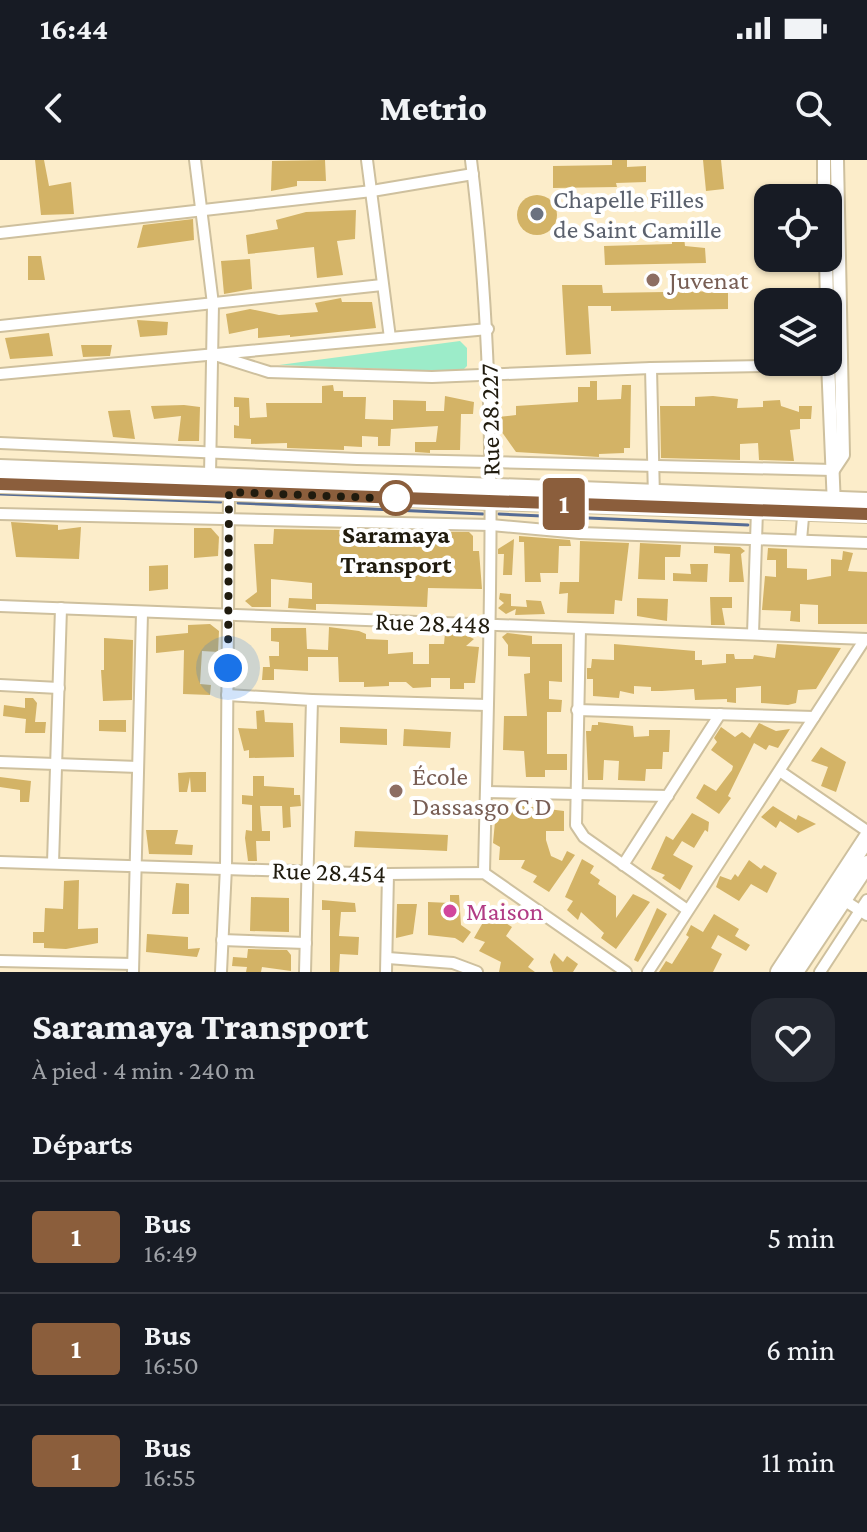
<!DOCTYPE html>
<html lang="fr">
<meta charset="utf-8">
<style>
:root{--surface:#171b24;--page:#242831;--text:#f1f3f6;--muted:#9ea1a6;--line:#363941}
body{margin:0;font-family:"Crimson Pro",serif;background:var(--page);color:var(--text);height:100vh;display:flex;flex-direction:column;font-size:30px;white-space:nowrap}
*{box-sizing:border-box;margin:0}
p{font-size:26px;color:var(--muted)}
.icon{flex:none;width:44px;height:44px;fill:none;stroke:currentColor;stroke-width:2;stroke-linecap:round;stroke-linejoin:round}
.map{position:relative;height:812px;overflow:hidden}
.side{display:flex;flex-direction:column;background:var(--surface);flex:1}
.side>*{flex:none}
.badge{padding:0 16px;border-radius:6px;font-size:28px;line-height:52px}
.tools{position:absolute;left:754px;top:24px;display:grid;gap:16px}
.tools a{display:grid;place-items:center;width:88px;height:88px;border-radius:16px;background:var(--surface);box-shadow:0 2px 6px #0004;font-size:40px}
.you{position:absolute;width:40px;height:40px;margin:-20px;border:6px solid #fff;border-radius:50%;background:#1a73e8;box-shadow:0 0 0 12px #1a73e833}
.map>.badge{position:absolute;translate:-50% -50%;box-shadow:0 0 0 4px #fff}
h2{padding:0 32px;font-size:30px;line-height:72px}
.round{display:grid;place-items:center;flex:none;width:84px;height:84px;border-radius:24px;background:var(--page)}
.headline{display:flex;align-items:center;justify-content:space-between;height:136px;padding:0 32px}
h1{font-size:38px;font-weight:800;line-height:60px}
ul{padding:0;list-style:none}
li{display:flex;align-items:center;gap:24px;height:112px;padding:0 32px;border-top:2px solid var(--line)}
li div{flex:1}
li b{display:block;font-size:30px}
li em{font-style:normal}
li .badge{min-width:88px;font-weight:700;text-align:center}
.status{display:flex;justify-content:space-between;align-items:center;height:56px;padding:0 40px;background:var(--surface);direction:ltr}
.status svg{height:22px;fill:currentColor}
header{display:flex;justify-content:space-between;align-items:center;height:104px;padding:0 32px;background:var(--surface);font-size:36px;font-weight:800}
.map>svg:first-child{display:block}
.green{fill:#9cecc9}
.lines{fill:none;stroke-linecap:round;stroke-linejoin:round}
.stream{stroke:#566c95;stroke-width:3}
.building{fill:#d3b366}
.minor-casing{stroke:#cec09e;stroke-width:14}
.tertiary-casing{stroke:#cec09e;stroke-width:16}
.primary-casing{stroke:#cec09e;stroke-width:20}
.minor{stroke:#fff;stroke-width:10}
.tertiary{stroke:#fff;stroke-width:12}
.primary{stroke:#fff;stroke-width:16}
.line-casing{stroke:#fff;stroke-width:18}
.line{stroke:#8b5e3c;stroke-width:12}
.walk{stroke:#201b0e;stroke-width:8;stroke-dasharray:0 14.4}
.worship-dot{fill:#6b7280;stroke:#fff;stroke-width:3}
.education-dot{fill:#8d6e63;stroke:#fff;stroke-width:3}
.stop-dot{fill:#fff;stroke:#8b5e3c;stroke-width:4}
.hotel-dot{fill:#d1479c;stroke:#fff;stroke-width:3}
.labels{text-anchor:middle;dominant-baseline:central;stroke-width:8;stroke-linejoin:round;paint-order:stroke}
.worship-label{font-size:26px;fill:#5b616d;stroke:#fff;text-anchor:start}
.education-label{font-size:26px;fill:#785e54;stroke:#fff;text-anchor:start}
.street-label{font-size:26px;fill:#201b0e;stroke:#fff}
.stop-label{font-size:26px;font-weight:bold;fill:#201b0e;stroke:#fff}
.hotel-label{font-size:26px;fill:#b23c85;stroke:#fff;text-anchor:start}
</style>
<div class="status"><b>16:44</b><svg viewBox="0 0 49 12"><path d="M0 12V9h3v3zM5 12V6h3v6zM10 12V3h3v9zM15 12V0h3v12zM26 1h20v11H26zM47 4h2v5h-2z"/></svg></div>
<header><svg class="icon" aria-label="back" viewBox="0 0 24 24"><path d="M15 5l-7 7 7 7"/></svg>Metrio<svg class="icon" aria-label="search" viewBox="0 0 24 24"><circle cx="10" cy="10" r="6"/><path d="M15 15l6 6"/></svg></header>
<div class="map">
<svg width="867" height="812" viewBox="0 0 867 812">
<rect width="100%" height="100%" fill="#fcedca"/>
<polygon class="green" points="460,181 467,188 467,206 461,212 279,205"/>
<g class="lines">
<g class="stream">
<polyline points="0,334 221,342"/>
<polyline points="238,343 483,354"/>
<polyline points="499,354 748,365"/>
</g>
</g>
<g class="building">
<polygon points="35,0 44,0 49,26 71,22 74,54 41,55"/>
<polygon points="325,0 326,21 297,21 297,26 271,31 272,1"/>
<polygon points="612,0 627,0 627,7 646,6 646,22 616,23 617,27 553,28 553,6 612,5"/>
<polygon points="703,0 721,0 724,29 706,31"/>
<circle cx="537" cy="55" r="20"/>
<polygon points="356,50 355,79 337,81 343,115 317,118 314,87 248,94 246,75 278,69 276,60 306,52"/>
<polygon points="193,59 194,80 137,88 143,65"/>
<polygon points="672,77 684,77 685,86 705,88 706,103 605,105 604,86 672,84"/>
<polygon points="28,96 41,96 45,120 28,120"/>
<polygon points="250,99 252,129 224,134 221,101"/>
<polygon points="562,125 602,125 603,133 728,131 728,149 611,151 611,146 588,146 591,194 566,195"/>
<polygon points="341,138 342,142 372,142 376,168 290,177 290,175 258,178 258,168 229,174 226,154 250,149 279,155 318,152 315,143"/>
<polygon points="137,160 168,162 167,175 140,177"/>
<polygon points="49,173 53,196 10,199 5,178"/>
<polygon points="81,185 112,185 110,196 83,197"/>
<polygon points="590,221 597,221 597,240 621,239 622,225 631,225 630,288 624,288 624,293 599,294 599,297 516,292 499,268 498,257 516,255 516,246 578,242 578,227 590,227"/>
<polygon points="333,225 334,231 343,231 343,237 366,237 365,259 393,260 393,240 426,241 426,251 444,251 445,236 474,242 473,254 461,254 460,290 430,290 430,293 415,292 415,282 436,282 438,266 391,269 390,286 378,286 378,277 362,276 362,287 344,286 344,290 287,288 287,283 251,284 251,279 234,278 234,265 239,266 239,247 234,247 234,237 249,238 250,258 267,257 266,243 322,243 322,226"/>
<polygon points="713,236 738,239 737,248 763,247 763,241 780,240 781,246 799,252 799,246 812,246 811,259 800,259 800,269 790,270 794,301 759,300 758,283 740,284 740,300 661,298 660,246 695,246 695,237"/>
<polygon points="184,245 200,247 199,281 178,281 181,256 154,259 151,246"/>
<polygon points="130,250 135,279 113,277 108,251"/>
<polygon points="11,362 58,365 58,370 81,367 79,399 16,397"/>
<polygon points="194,368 211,368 219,377 218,396 194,398"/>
<polygon points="274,369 469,372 473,376 473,391 479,391 482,429 428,428 427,447 327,444 316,444 316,450 288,448 289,438 312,439 312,423 271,419 271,447 252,447 245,441 257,432 254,384 273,384"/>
<polygon points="519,376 570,380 571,386 559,386 558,413 540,413 541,422 525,422 524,382 519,382"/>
<polygon points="514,379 512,415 503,415 504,394 498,394 498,389"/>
<polygon points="580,381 629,383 622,441 615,440 614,454 567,453 568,433 559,434 560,422 579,422"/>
<polygon points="640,383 681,385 680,397 665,397 665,420 638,419"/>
<polygon points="714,386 740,387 745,391 741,394 744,422 729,422 730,394 714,393"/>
<polygon points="768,388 787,389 787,408 807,409 807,420 831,416 831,399 842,400 843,391 853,393 848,411 867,412 867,464 818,464 818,445 800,444 800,462 790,461 791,451 762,450 765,416 776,417 776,400 767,400"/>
<polygon points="690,404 708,404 707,422 673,421 673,413 691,414"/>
<polygon points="168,405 168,429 149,431 149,406"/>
<polygon points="500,433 511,434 511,446 527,447 526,440 541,441 545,454 515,455 516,449 506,454 498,448 504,443 499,439"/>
<polygon points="710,437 732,437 732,448 722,448 725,465 711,465"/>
<polygon points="637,438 668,439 667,461 637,456"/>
<polygon points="210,464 219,471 218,492 202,491 200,524 211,525 210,535 183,534 184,490 156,493 156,476 188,473 188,465"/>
<polygon points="329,467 359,471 366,474 366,479 388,480 388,494 413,492 413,504 429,504 429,484 444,484 445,473 468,476 474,479 466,486 479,487 475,523 464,523 464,529 450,529 450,518 431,518 431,527 413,528 406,522 389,522 389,526 364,527 364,522 339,522 338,497 308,497 308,511 274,509 274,520 262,520 263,507 270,507 269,496 279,496 279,482 271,481 271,468 306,468 307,489 328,490"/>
<polygon points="507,473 532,476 532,484 562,484 562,522 549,521 549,539 562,540 561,552 547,552 547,594 567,594 567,610 545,610 545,617 526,617 524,591 503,590 504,556 527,556 524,514 530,513 530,497 508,496 508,485 502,477"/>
<polygon points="104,478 133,480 132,540 103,541 101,510 104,510"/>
<polygon points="614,484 695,491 695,500 702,500 702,505 726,503 726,494 734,494 735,499 753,499 754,495 775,498 777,484 841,488 816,529 798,530 796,543 788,545 761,543 761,526 736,528 736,543 727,542 727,539 695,540 694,529 662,531 651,531 651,527 634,526 634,534 620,531 619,538 593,536 593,519 587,519 587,508 591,508 592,499 614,500"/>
<polygon points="25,538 33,538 37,543 35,562 46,562 45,573 25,573 26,559 3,556 4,545 25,548"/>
<polygon points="264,550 265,562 293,563 294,597 249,598 249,590 244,591 238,568 257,569 256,551"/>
<polygon points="99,560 126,560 126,572 99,571"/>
<polygon points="598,562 633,566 634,577 649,576 649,570 670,570 669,592 663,592 662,609 646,609 645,621 618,620 619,601 604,600 603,620 588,620 586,571 591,571 592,565 598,565"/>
<polygon points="759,563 776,571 790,569 778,588 769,585 766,590 754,583 728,636 731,638 719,654 696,638 704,624 716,631 732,610 733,606 711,590 717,582 714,578 721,567 735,577 742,572 750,578"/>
<polygon points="340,567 387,569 387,585 340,583"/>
<polygon points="404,569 451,572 450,588 403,586"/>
<polygon points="821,587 846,602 836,632 821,626 828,607 811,601"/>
<polygon points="191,612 206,612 206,632 191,632 190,617 187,632 179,632 178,613"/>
<polygon points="253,616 264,616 264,626 294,628 294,635 300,635 301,646 290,647 291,667 283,668 282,646 260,646 262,671 270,671 270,681 256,681 257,701 248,701 245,678 246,670 252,671 252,645 242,644 242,635 253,636"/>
<polygon points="0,617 31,621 29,642 20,642 20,630 0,627"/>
<polygon points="516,645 564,651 564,671 546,671 546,680 551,696 562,701 567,691 575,695 549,732 533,722 537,716 521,708 525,700 499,700 500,687 493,683 496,651 516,651"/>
<polygon points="773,646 796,660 798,655 816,664 798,673 780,661 776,668 761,657"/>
<polygon points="692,653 709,662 708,672 705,670 694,688 682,681 673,695 693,706 680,730 662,718 665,715 651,709 666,676 673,680"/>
<polygon points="146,670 178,670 175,684 193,685 192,695 149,694"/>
<polygon points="355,671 448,675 447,691 354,687"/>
<polygon points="582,699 594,706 590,713 600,720 598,724 616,736 616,758 633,734 650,742 616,789 601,778 604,773 581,752 578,760 567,750 573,741 565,737"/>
<polygon points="749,700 761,709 764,705 777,713 767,733 751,724 739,741 716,727 720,716 731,720 735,714 738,717"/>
<polygon points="79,720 78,769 98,768 98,783 66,789 44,788 44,783 33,783 33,772 44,772 45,748 63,749 64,721"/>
<polygon points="176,723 189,724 189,754 172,754"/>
<polygon points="450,735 459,735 461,765 471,772 463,783 455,778 428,775 428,742 450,743"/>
<polygon points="251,737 289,738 289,772 250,771"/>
<polygon points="322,740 355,743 356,752 341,752 339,776 359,777 358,795 340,794 339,812 330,812 330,750 322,750"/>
<polygon points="397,744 417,744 413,774 396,778"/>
<polygon points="657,748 667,754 638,802 634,800"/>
<polygon points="489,752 512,767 506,776 534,799 528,807 535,812 499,812 501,802 479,791 485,782 474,778"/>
<polygon points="714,754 739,769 735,776 750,785 746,791 718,775 711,788 722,794 713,812 659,812 666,801 672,804 689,777 686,775 691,765 703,772"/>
<polygon points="147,774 188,777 188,789 200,788 197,797 146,792"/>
<polygon points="248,789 287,790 291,795 291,811 262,807 261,812 246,812 247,807 232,806 233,797 247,798"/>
<polygon points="554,793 563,802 567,796 578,804 573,812 553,812 550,802"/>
</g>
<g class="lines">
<defs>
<g id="minor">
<polyline points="195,0 213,144 210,315 213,318"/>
<polyline points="367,0 390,178"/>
<path d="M471,0C501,236 489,475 484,713"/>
<polyline points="0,73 372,31 473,14"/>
<polyline points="0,166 382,125"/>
<polyline points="215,195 269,212 432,217 651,208 828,205"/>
<polyline points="651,208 654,338"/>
<polyline points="0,214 488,169"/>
<polyline points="0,283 357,299 833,310"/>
<polyline points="0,354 491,365 580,373 867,383"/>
<polyline points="801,380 804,346"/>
<polyline points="0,446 867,479"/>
<polyline points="580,469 576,665 584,677 686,749"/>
<polyline points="753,474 757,350"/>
<polyline points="0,525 59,528"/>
<polyline points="227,535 312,540 305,812"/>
<polyline points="312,540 487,545"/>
<polyline points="577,550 814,557"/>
<polyline points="0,602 138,607"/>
<polyline points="781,612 867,671"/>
<polyline points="486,632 668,636"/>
<polyline points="0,702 388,714 484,713 626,812"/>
<polyline points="53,703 61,448"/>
<polyline points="623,705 720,554"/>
<polyline points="842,739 867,755"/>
<polyline points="222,780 306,783"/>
<polyline points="388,798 453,803 477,812"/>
<polyline points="0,801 133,804"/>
<polyline points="133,812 142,453"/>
<polyline points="221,812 226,707 229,332 225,328"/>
<polyline points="386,812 388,714"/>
<polyline points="648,812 865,479"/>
<polyline points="820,812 867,740"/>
</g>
<g id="tertiary">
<polyline points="824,0 824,38"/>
<polyline points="826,98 827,142"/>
<polyline points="828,202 834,346"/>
<polyline points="833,310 843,295 837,0"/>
</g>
<g id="primary">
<polyline points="0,308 867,341"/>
<polyline points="0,324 867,354"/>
<polyline points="779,812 867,678"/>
<polyline points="795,812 867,704"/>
</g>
</defs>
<use href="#minor" class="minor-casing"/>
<use href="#tertiary" class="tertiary-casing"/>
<use href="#primary" class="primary-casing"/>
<use href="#minor" class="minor"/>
<use href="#tertiary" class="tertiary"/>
<use href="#primary" class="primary"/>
</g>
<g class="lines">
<defs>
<polyline id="line" points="0,324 867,354"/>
</defs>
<use href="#line" class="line-casing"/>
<use href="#line" class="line"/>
<polyline class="walk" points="228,508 229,332 404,339 396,338"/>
</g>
<circle class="worship-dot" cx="537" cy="54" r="8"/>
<g class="education-dot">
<circle cx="653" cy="120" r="8"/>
<circle cx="396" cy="631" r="8"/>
</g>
<circle class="stop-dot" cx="396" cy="338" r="16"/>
<circle class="hotel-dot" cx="450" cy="751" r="8"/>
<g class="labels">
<g class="worship-label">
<text x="553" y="39">Chapelle Filles<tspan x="553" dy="30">de Saint Camille</tspan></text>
</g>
<g class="education-label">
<text x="669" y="120">Juvenat</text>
<text x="412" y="616">École<tspan x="412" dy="30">Dassasgo C D</tspan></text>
</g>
<g class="street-label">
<text transform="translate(490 260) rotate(-91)">Rue 28.227</text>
<text transform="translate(433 463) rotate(2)">Rue 28.448</text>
<text transform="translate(329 712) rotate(2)">Rue 28.454</text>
</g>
<g class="stop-label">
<text x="396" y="374">Saramaya<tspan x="396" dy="30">Transport</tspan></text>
</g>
<g class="hotel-label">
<text x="466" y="751">Maison</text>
</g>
</g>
</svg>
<div class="tools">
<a><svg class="icon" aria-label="locate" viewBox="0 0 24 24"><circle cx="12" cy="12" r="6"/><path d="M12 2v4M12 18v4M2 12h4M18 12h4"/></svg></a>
<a><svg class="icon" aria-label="layers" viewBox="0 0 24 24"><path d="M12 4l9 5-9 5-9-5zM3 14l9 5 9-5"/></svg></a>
</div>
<div class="you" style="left:228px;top:508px"></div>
<b class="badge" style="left:564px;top:344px;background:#8b5e3c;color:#fff">1</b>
</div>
<section class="side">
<div class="headline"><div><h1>Saramaya Transport</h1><p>À pied · 4 min · 240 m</p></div><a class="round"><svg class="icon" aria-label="heart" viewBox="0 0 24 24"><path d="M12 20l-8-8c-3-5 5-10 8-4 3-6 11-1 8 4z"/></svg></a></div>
<h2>Départs</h2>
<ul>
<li><span class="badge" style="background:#8b5e3c;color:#fff">1</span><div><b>Bus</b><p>16:49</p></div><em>5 min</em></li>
<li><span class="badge" style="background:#8b5e3c;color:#fff">1</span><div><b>Bus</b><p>16:50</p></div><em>6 min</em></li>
<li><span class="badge" style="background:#8b5e3c;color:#fff">1</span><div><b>Bus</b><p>16:55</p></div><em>11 min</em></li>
</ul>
</section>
